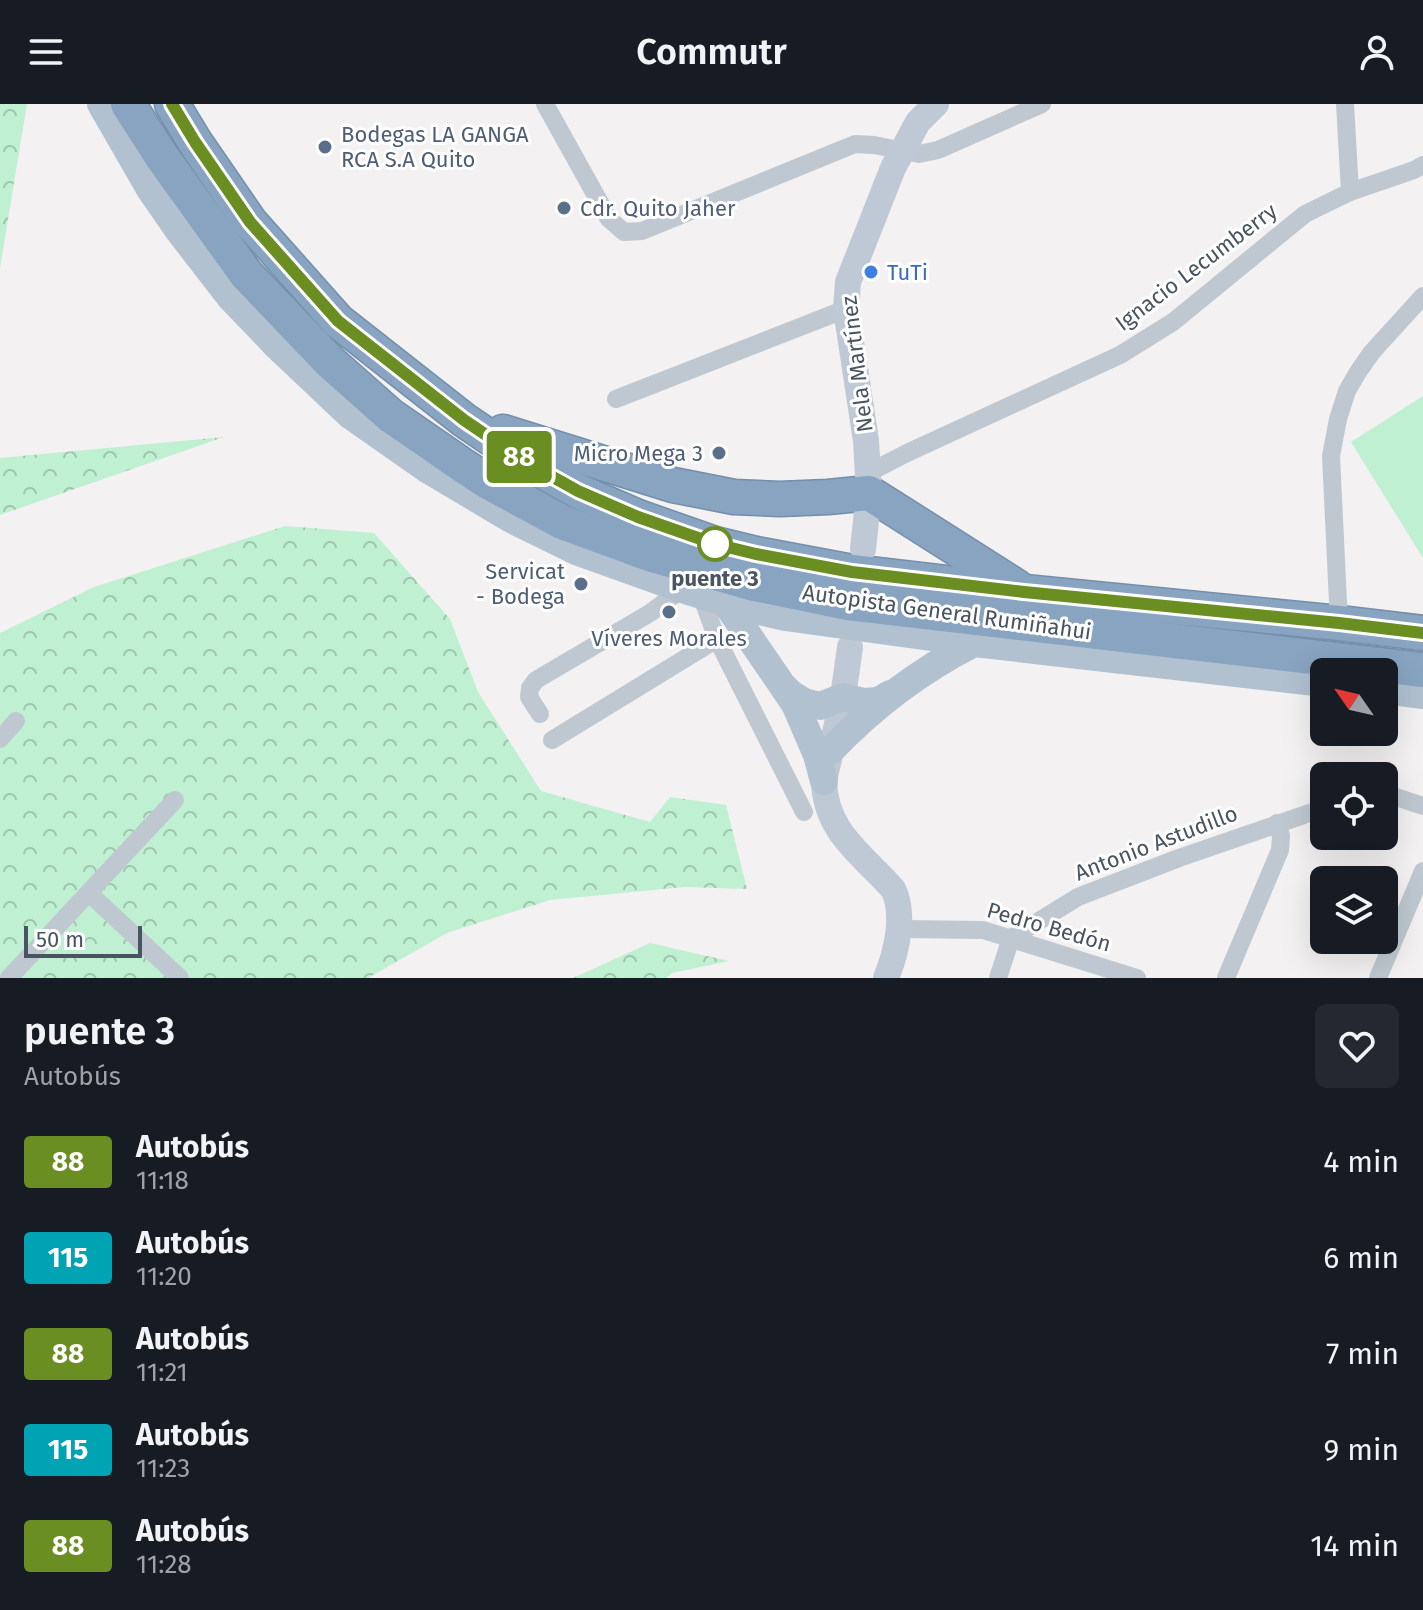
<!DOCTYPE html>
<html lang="es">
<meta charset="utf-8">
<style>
:root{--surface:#171b24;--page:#242831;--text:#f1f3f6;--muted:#9ea1a6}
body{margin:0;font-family:"Fira Sans",sans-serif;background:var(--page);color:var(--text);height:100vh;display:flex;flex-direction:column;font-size:30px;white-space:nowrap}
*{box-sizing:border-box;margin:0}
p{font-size:26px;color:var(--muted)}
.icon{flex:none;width:44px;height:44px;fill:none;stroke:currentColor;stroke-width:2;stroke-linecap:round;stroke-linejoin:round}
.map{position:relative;height:874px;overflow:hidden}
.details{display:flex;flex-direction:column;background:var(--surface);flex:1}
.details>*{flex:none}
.badge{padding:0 16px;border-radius:6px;font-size:28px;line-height:52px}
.needle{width:52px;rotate:304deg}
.fabs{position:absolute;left:1310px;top:554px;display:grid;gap:16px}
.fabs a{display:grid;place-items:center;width:88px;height:88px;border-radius:12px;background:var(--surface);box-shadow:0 8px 32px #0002;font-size:40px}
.scale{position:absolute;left:24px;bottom:20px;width:118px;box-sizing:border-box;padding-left:8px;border:4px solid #48545f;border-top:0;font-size:22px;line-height:28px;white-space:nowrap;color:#48545f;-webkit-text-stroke:6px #fff;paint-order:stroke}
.map>.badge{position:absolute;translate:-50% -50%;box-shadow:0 0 0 4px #fff}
.round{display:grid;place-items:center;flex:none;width:84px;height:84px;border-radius:12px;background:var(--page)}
.summary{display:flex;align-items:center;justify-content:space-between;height:136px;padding:0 24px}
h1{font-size:38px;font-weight:600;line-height:60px}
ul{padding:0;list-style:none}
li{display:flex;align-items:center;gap:24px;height:96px;padding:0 24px}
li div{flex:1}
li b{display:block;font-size:30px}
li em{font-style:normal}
li .badge{min-width:88px;font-weight:700;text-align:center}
header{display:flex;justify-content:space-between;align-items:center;height:104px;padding:0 24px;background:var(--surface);font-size:36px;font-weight:600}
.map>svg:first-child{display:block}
.forest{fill:url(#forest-crowns)}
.pitch{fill:#c0f0d2}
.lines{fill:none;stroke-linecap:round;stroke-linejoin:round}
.highway-casing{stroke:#738fac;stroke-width:37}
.street{stroke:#bfc8d0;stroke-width:18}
.secondary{stroke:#bfc9d5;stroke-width:26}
.primary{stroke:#b1c1d0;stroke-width:28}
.highway{stroke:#88a4c0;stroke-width:34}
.line-casing{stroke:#fff;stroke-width:18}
.line{stroke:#6b8e23;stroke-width:12}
.service-dot{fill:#5c6f8a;stroke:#fff;stroke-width:3}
.shop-dot{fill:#3f7fe0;stroke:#fff;stroke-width:3}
.stop-dot{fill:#fff;stroke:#6b8e23;stroke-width:4}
.labels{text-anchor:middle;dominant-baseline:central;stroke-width:6;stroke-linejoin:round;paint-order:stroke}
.service-label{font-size:22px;fill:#4e5e75;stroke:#fff;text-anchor:start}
.street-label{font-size:22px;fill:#48545f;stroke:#fff}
.shop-label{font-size:22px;fill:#366cbe;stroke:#fff;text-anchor:start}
.stop-label{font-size:22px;font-weight:bold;fill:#48545f;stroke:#fff}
</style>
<header><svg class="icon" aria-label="menu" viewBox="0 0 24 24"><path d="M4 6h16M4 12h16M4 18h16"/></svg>Commutr<svg class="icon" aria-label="person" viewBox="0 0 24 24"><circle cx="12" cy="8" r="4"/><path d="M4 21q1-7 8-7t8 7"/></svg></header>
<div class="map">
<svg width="1423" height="874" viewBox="0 0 1423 874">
<defs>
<pattern id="forest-crowns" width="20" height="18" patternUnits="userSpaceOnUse" patternTransform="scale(2)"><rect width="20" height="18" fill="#c0f0d2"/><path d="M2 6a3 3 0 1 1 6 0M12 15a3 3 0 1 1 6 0" fill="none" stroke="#9ec5ae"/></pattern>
</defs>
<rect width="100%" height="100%" fill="#f3f1f1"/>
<g class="forest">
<polygon points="0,0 27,0 0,164"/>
<polygon points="224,333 0,411 0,354"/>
<polygon points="285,422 374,429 450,515 478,588 541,687 650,718 670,693 726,701 747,785 684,783 550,796 447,829 368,874 0,874 0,529 94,483"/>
<polygon points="650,839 729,857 672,869 666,874 573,874"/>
</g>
<polygon class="pitch" points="1423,292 1423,454 1351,338"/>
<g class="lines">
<defs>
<g id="highway">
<polyline points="128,0 162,53 246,170 330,258 391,312 462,361 488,378 562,418 652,451 750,479 848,499 1423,566"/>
<polyline points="172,0 195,38 250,118 338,217 464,316 526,358 578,387 638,413 715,440 756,450 852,468 1024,488 1339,519 1423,529"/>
<polyline points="503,328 673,381 734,393 780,395 828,393 869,389 1017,483"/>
</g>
</defs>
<use href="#highway" class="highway-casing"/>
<g class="street">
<polyline points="545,0 609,115 624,128 642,127 855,40 874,41 919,50 938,46 1042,0"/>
<polyline points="1345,0 1350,88"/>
<polyline points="616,295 846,205"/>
<polyline points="868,369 907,349 1120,251 1173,218 1305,110 1350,88 1414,66 1423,61"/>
<polyline points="701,491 717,535 804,708"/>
<polyline points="1339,519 1331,352 1338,315 1347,287 1358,268 1372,248 1423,192"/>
<polyline points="540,610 529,593 530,584 536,576 650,509 682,485"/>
<polyline points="0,635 16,617"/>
<polyline points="552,636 717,535"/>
<polyline points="1384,689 1423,702"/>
<polyline points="89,789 180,874"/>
<polyline points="899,825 983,826 1137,874"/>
<polyline points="9,874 175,696"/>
<polyline points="998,874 1011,834 1078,793 1179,754 1324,704"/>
<polyline points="1226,874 1280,746 1281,732 1277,719"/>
<polyline points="1378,874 1423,767"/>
</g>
<g class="secondary">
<polyline points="863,445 869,389 866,337 846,205 848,178 893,64 918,18 936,0"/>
<path d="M850,543L843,593L824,677C825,728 863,751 893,785C906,810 896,850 886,874"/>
</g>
<g class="primary">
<polyline points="101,0 150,85 179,127 230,193 276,241 350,311 427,365 511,415 576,447 682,485 726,499 785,513 974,539 1324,579"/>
<polyline points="726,499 795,600 817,651 824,677"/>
<polyline points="785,584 791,590 804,598 820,602 843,593 864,598 878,597 890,590"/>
<polyline points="1384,586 1423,591"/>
<path d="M830,647C873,602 919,567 974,539"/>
</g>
<use href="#highway" class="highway"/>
</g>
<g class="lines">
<defs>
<polyline id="line" points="172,0 195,38 250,118 338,217 464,316 526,358 578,387 638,413 715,440 756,450 852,468 1024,488 1339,519 1423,529"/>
</defs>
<use href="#line" class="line-casing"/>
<use href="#line" class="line"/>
</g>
<g class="service-dot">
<circle cx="325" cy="43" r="8"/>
<circle cx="564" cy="104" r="8"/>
<circle cx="719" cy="349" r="8"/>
<circle cx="581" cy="480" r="8"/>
<circle cx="669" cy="508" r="8"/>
</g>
<circle class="shop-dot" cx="871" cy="168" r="8"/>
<circle class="stop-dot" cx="715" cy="440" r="16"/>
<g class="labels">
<g class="service-label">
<text x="341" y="30">Bodegas LA GANGA<tspan x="341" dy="25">RCA S.A Quito</tspan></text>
<text x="580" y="104">Cdr. Quito Jaher</text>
<text x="703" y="349" text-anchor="end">Micro Mega 3</text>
<text x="565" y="467" text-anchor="end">Servicat<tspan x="565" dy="25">- Bodega</tspan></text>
<text x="669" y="534" text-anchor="middle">Víveres Morales</text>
</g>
<g class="street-label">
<text transform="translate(1196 163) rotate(-37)">Ignacio Lecumberry</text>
<text transform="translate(857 260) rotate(-97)">Nela Martínez</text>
<text transform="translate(947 508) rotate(8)">Autopista General Rumiñahui</text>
<text transform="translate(1156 739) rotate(-21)">Antonio Astudillo</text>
<text transform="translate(1049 823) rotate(16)">Pedro Bedón</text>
</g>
<g class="shop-label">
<text x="887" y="168">TuTi</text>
</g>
<g class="stop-label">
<text x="715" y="474">puente 3</text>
</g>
</g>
</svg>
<div class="fabs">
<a><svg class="needle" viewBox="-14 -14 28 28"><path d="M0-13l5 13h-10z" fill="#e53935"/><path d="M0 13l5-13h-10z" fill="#9ea1a6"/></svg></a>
<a><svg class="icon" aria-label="locate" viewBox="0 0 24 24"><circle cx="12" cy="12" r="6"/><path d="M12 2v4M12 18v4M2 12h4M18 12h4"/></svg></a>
<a><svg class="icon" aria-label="layers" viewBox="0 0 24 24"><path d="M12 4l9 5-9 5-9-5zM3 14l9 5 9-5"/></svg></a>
</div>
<div class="scale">50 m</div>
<b class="badge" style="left:519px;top:353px;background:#6b8e23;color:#fff">88</b>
</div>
<section class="details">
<div class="summary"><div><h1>puente 3</h1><p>Autobús</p></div><a class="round"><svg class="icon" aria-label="heart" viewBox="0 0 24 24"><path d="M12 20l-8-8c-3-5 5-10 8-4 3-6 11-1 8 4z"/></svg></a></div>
<ul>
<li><span class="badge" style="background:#6b8e23;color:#fff">88</span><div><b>Autobús</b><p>11:18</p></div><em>4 min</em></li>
<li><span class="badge" style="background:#00a3b4;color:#fff">115</span><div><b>Autobús</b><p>11:20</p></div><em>6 min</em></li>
<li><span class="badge" style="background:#6b8e23;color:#fff">88</span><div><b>Autobús</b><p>11:21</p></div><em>7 min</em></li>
<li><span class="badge" style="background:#00a3b4;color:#fff">115</span><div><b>Autobús</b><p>11:23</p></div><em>9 min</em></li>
<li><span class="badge" style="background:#6b8e23;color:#fff">88</span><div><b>Autobús</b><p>11:28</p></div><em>14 min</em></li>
</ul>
</section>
